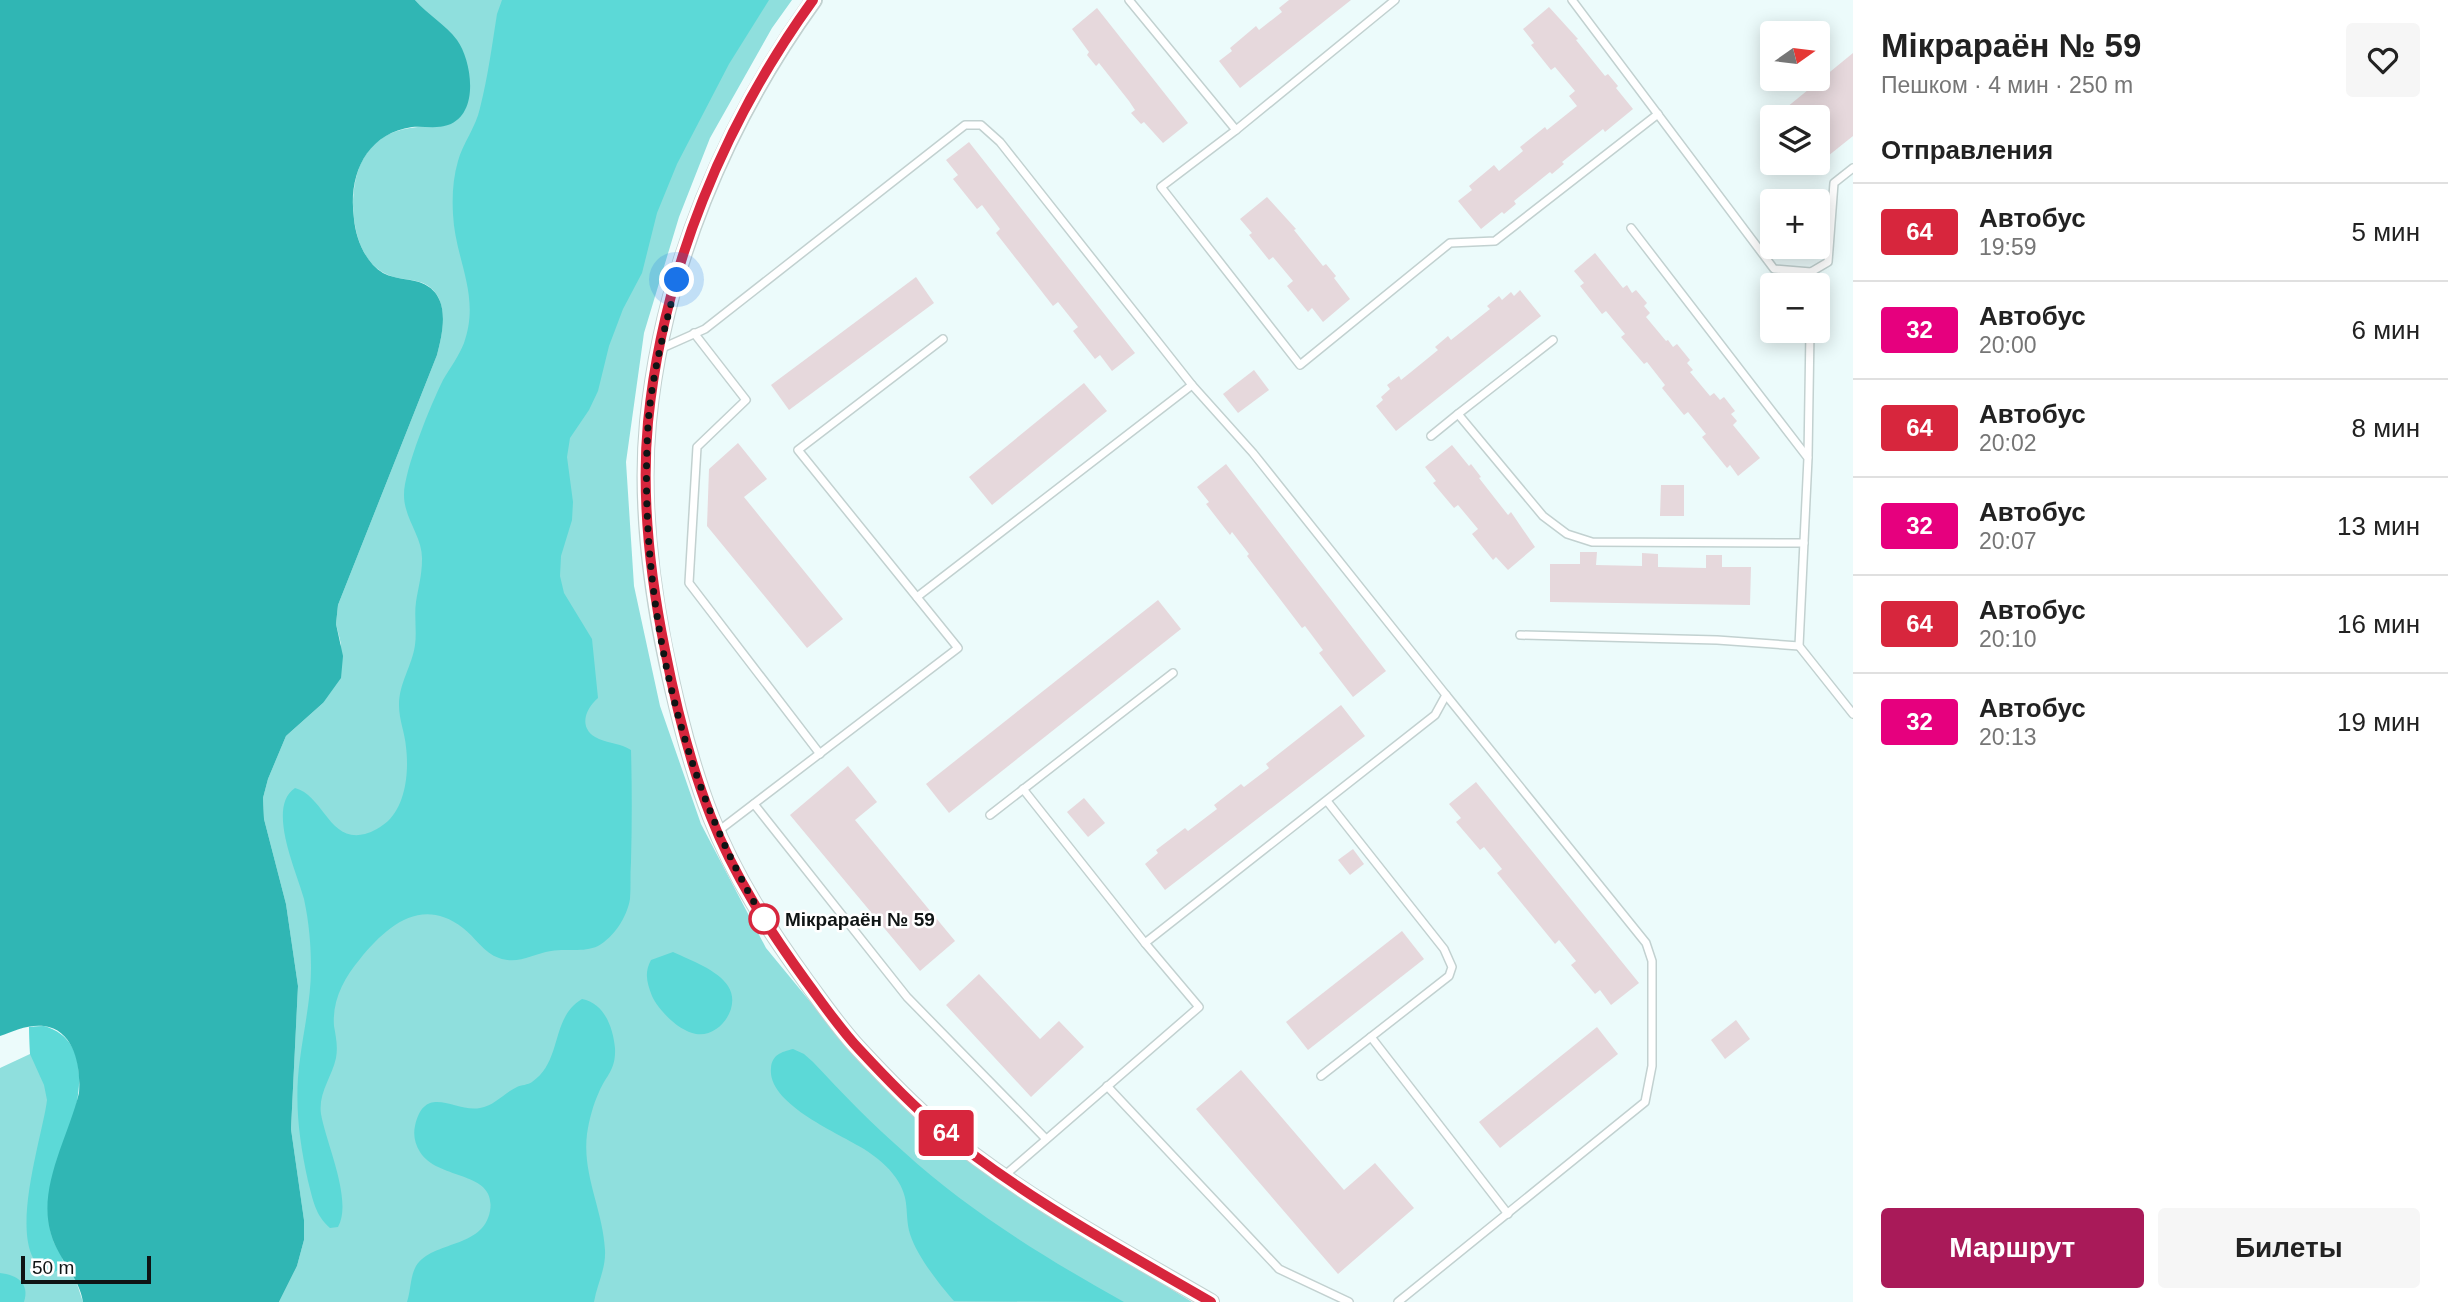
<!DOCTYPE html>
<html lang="ru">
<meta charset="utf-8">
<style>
:root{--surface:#fff;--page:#f6f6f6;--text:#222;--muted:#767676;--line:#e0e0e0;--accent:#a91a59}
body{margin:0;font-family:Arial,sans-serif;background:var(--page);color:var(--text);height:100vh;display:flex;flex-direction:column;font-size:26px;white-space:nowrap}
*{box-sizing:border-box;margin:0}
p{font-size:23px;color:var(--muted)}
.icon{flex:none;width:38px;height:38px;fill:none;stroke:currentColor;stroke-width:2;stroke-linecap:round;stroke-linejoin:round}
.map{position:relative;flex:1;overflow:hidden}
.panel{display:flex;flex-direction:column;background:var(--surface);width:595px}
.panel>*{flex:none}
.badge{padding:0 14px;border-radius:5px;font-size:24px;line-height:46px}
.needle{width:46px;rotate:76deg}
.tools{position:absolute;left:1760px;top:21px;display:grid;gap:14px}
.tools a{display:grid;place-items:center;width:70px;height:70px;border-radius:7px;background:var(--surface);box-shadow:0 4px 18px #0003;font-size:35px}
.scale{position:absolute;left:21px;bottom:18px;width:130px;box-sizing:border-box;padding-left:7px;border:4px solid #0f1414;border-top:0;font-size:19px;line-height:24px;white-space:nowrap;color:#0f1414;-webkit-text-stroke:5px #fff;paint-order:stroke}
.you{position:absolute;width:35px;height:35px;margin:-18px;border:5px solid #fff;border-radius:50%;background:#1a73e8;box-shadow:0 0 0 10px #1a73e833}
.map>.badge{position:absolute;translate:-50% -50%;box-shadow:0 0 0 4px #fff}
h2{padding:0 28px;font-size:26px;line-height:63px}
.round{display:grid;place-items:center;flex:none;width:74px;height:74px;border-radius:7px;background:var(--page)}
.headline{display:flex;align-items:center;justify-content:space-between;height:119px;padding:0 28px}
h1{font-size:33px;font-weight:700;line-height:52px}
.button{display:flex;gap:14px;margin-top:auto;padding:14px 28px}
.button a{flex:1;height:80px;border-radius:7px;background:var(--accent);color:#fff;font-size:28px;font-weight:700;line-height:80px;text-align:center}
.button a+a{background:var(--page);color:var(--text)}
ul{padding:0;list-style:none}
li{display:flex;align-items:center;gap:21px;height:98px;padding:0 28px;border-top:2px solid var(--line)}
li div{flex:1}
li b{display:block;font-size:26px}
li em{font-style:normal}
li .badge{min-width:77px;font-weight:700;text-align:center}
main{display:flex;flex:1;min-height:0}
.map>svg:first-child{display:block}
.green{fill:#8fdfdd}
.forest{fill:#5cd9d7}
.water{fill:#30b6b4}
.building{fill:#e6d8dc}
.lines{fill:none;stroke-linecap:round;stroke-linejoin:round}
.lane-casing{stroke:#c2d1d0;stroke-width:10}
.street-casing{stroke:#c2d1d0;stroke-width:18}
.lane{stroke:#fff;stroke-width:7}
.street{stroke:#fff;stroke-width:14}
.line-casing{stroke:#fff;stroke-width:16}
.line{stroke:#d7263d;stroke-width:10}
.walk{stroke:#0f1414;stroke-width:7;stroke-dasharray:0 12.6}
.stop-dot{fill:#fff;stroke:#d7263d;stroke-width:3.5}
.labels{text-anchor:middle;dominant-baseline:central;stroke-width:5;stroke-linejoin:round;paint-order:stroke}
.stop-label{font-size:19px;font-weight:bold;fill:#0f1414;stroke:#fff;text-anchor:start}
</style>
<main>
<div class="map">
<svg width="1853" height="1302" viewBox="0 0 1853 1302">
<rect width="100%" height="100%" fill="#ecfbfb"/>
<g class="green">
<path d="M415,0H792L772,28L710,138L679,217L644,333L626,462L634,586L660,706L701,824L766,948L850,1050L931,1131L995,1180L1192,1302H279L297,1266L304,1240V1220L291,1129L298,986L286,904L264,819L263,798L268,779L286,736L323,703L341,644L336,624L338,605L437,355C443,332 451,296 423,283C410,278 395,280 382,272C360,258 354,230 353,206C353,167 368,134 410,128C432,124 447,133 463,112L449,32L427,14Z"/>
<polygon points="44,1026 57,1249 74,1275 83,1302 0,1302 0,1068 30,1054 29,1027"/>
</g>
<g class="forest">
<path d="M502,0H769L729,64L677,164L657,213L642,273L623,309L609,346L598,391L589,410L570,438L567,457L573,502L572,520L561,556L560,576L564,593L592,639L598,698C584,710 578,730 599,739C610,744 620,743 631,750C632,787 632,824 631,862C630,874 631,887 630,899C627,917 614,937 598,946C583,953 566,948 551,951C532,954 518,965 499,958C484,953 475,937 463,928C421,896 387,926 360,959C344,978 332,1000 334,1026C336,1037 338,1047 336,1058C332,1077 318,1093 321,1114C326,1143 353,1201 338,1227L330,1228C315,1215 313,1200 308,1181C299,1140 294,1101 300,1059C304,1028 311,999 311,968C311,945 309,922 304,899C297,872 266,807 295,788C324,796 329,843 365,834C373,832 381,827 388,821C406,804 409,771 406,747C405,733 399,720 399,705C399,683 412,666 415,645C417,631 414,616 416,602C418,589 422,575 422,560C423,537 404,519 404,495C404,470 431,404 443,380C450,368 459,356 464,343C481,295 455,260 453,214C452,196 453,178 458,161C463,143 476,127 480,108C488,77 492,45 497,14Z"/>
<path d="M673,952C690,960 718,970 728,986C742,1007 719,1038 696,1034C679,1031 659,1011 652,996C647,983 644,973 651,960Z"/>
<path d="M582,999C604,1003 613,1027 615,1048C616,1070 607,1074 599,1092C593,1105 589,1120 587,1134C582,1175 603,1210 605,1250C606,1269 597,1284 594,1302H407C411,1290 410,1277 416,1266C433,1240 483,1249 490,1211C497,1170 438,1181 420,1152C415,1144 413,1135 415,1126C425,1082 455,1113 480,1108C494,1106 504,1093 517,1087C521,1085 528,1085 532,1082C563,1061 550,1018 582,999Z"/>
<path d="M44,1026C111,1045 64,1146 51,1190C46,1208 47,1225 54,1243C56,1247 61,1253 62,1257C64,1265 59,1271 52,1273C0,1260 43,1137 47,1100L44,1085L30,1054L29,1027Z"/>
<path d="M793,1049L804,1054L813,1062C842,1093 872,1124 904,1152C970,1212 1047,1259 1124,1302L954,1301C939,1284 917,1256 910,1234C904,1212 911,1200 896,1178C888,1166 876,1157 864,1149C839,1133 767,1104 771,1068C772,1055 781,1052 793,1049Z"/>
<path d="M0,1273C17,1275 30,1283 24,1302H0Z"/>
</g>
<path class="water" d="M0,0H415C428,15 446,25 457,40C472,61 480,114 448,125C437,129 424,126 412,127C365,134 348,176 354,219C356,239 365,262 383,273C396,280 411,278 424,284C451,297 443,332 437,355L338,605L336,624L343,656L341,678L323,703L286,736L268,779L263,798L264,819L286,904L298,986L291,1129L304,1220V1240L297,1266L279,1302H83C79,1276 58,1259 51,1234C37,1188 68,1138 79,1093C81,1068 75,1030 44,1026C29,1024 13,1031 0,1036Z"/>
<g class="building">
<polygon points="1289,0 1351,0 1240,88 1219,61 1232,51 1230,48 1256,26 1259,30 1282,12 1279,8"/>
<polygon points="1549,7 1578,39 1576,40 1605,76 1608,74 1618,86 1616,88 1633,109 1605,132 1603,129 1562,162 1564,164 1552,174 1550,172 1514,201 1516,204 1504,214 1502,212 1481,229 1458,201 1472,190 1469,186 1494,165 1499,171 1523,151 1520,147 1545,127 1547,130 1577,106 1569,96 1575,91 1555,67 1551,70 1531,45 1534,43 1523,29"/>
<polygon points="1097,8 1188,123 1163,143 1144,122 1141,124 1131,113 1135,110 1129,101 1099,63 1096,66 1087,55 1089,52 1072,29"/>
<polygon points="1853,53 1853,136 1818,164 1818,117 1775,117"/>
<polygon points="969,142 1135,353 1112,371 1100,355 1095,359 1073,331 1078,327 1058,302 1053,306 996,233 1000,229 982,205 977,209 953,179 958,175 946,160"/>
<polygon points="1267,197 1296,229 1294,230 1323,266 1326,264 1336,276 1334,278 1350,299 1323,322 1312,308 1308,312 1287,286 1293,281 1273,257 1269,260 1249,235 1252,233 1240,219"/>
<polygon points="1595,253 1623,288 1627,285 1632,293 1636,290 1647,303 1644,306 1650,313 1646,317 1666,341 1668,340 1673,347 1677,344 1690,360 1687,363 1693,370 1690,372 1710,396 1714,393 1720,400 1724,397 1735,411 1731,414 1737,421 1733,425 1760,458 1738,476 1730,465 1727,468 1702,437 1706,434 1688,412 1684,415 1662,388 1665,385 1647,362 1644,364 1621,337 1625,334 1606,311 1602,314 1580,286 1584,283 1574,271"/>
<polygon points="916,277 934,303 789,410 771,385"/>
<polygon points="1520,290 1541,316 1396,431 1376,406 1383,400 1381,397 1390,389 1387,385 1399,376 1401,380 1411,372 1438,350 1435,347 1448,336 1451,340 1490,309 1487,306 1499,296 1502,300 1511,292 1514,296"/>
<polygon points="1254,370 1269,390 1238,413 1223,394"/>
<polygon points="1084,383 1107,411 992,505 969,477"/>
<polygon points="738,443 767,479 744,497 843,619 807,648 707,526 709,469"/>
<polygon points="1452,445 1469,466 1471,464 1481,477 1479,478 1508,515 1511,512 1535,547 1508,570 1496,557 1493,560 1472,534 1478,529 1458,505 1454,508 1433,483 1436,481 1425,467"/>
<polygon points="1226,464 1386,671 1353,697 1319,653 1323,650 1305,626 1302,628 1247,556 1249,554 1232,532 1230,535 1206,504 1209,502 1197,487"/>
<polygon points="1661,485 1684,485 1684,516 1660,516"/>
<polygon points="1580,552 1597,552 1596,565 1642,566 1642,553 1658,554 1658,567 1706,568 1706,555 1722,555 1722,567 1751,567 1750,605 1550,602 1550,564 1580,564"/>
<polygon points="1158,600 1181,629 949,813 926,784"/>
<polygon points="1341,705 1365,736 1165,890 1145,864 1158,853 1156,850 1185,828 1188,831 1217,809 1214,805 1241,784 1244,787 1269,768 1266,764"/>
<polygon points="848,766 877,802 855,820 955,941 920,971 790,815"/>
<polygon points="1476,782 1639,983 1611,1005 1600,990 1595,994 1571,965 1576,961 1559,940 1555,944 1497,873 1502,869 1484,847 1480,850 1456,822 1461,818 1449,804"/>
<polygon points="1084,798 1105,823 1088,837 1067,812"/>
<polygon points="1353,849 1364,864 1350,875 1338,860"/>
<polygon points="1402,931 1424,959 1308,1050 1286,1022"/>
<polygon points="979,974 1040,1039 1059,1021 1084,1047 1031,1097 946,1005"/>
<polygon points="1736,1020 1750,1039 1725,1059 1711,1040"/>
<polygon points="1597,1027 1618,1054 1500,1148 1479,1122"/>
<polygon points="1241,1070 1344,1190 1375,1163 1414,1208 1338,1274 1196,1109"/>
</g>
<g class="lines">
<defs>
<g id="lane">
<polyline points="1129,0 1236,130 1395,0"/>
<polyline points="1572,0 1774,269 1811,272"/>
<polyline points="1236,130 1161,187 1300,365 1450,243 1495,241 1658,114"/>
<polyline points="1631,228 1808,458 1799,646 1853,714"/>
<polyline points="1811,285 1811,272 1828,262 1834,183 1853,168"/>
<polyline points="694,333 746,400 697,447 689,583 820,754"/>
<polyline points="1553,340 1458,414 1543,516 1567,534 1592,542 1804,543"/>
<polyline points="660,349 705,329 965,125 981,125 1000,142 1192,385 1253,453 1446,695 1435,715 1145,943"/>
<polyline points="1431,436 1458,414"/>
<polyline points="1808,457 1810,331"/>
<polyline points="917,597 1192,385"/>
<polyline points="1520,635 1717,640 1799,646"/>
<polyline points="754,804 907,997 1046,1139"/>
<polyline points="990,815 1173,673"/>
<polyline points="717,832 958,648 798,450 943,339"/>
<polyline points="1371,1037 1508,1214"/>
<polyline points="1321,1076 1449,976 1452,967 1444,949 1327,801"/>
<polyline points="1107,1086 1279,1269 1349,1302"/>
<polyline points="1004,1176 1199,1007 1145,943 1023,789"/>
<polyline points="1398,1302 1645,1102 1652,1066 1652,961 1646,943 1446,695"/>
</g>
<path id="street" d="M814,0C725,123 663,270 648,422C641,495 649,570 663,642C675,702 689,761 711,817C734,876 769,930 806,981C823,1004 840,1029 859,1049C884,1076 911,1104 938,1127C1021,1196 1118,1248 1211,1302"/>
</defs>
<use href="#lane" class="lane-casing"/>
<use href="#street" class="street-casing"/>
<use href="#lane" class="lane"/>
<use href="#street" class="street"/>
</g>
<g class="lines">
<defs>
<path id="line" d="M813,0C724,123 663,270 648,422C641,498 650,576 665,650C676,707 690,763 711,817C734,876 769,930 806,981C823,1004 840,1029 859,1049C884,1076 911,1104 938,1127C1021,1196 1118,1248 1211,1302"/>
</defs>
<use href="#line" class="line-casing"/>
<use href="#line" class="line"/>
<path class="walk" d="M677,280C665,328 651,377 648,426C638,593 677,776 764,919"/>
</g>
<circle class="stop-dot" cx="764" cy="919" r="14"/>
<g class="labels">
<g class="stop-label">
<text x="785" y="919">Мікрараён № 59</text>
</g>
</g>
</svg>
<div class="tools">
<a><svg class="needle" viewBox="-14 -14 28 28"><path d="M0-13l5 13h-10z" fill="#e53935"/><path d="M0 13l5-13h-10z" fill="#767676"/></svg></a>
<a><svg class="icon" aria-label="layers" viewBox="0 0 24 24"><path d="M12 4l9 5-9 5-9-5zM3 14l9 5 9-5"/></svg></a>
<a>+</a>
<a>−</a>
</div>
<div class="scale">50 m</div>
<div class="you" style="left:677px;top:280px"></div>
<b class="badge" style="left:946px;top:1133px;background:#d7263d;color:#fff">64</b>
</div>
<section class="panel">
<div class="headline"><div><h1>Мікрараён № 59</h1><p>Пешком · 4 мин · 250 m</p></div><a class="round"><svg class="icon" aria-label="heart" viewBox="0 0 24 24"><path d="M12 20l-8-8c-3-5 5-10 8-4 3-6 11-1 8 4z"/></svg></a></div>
<h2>Отправления</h2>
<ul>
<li><span class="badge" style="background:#d7263d;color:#fff">64</span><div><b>Автобус</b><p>19:59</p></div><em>5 мин</em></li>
<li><span class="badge" style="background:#e6007e;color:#fff">32</span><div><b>Автобус</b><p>20:00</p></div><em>6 мин</em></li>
<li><span class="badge" style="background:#d7263d;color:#fff">64</span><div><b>Автобус</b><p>20:02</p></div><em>8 мин</em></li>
<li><span class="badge" style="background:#e6007e;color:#fff">32</span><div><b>Автобус</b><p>20:07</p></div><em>13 мин</em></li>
<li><span class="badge" style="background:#d7263d;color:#fff">64</span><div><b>Автобус</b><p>20:10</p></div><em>16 мин</em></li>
<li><span class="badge" style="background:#e6007e;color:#fff">32</span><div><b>Автобус</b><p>20:13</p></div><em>19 мин</em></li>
</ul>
<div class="button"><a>Маршрут</a><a>Билеты</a></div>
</section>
</main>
